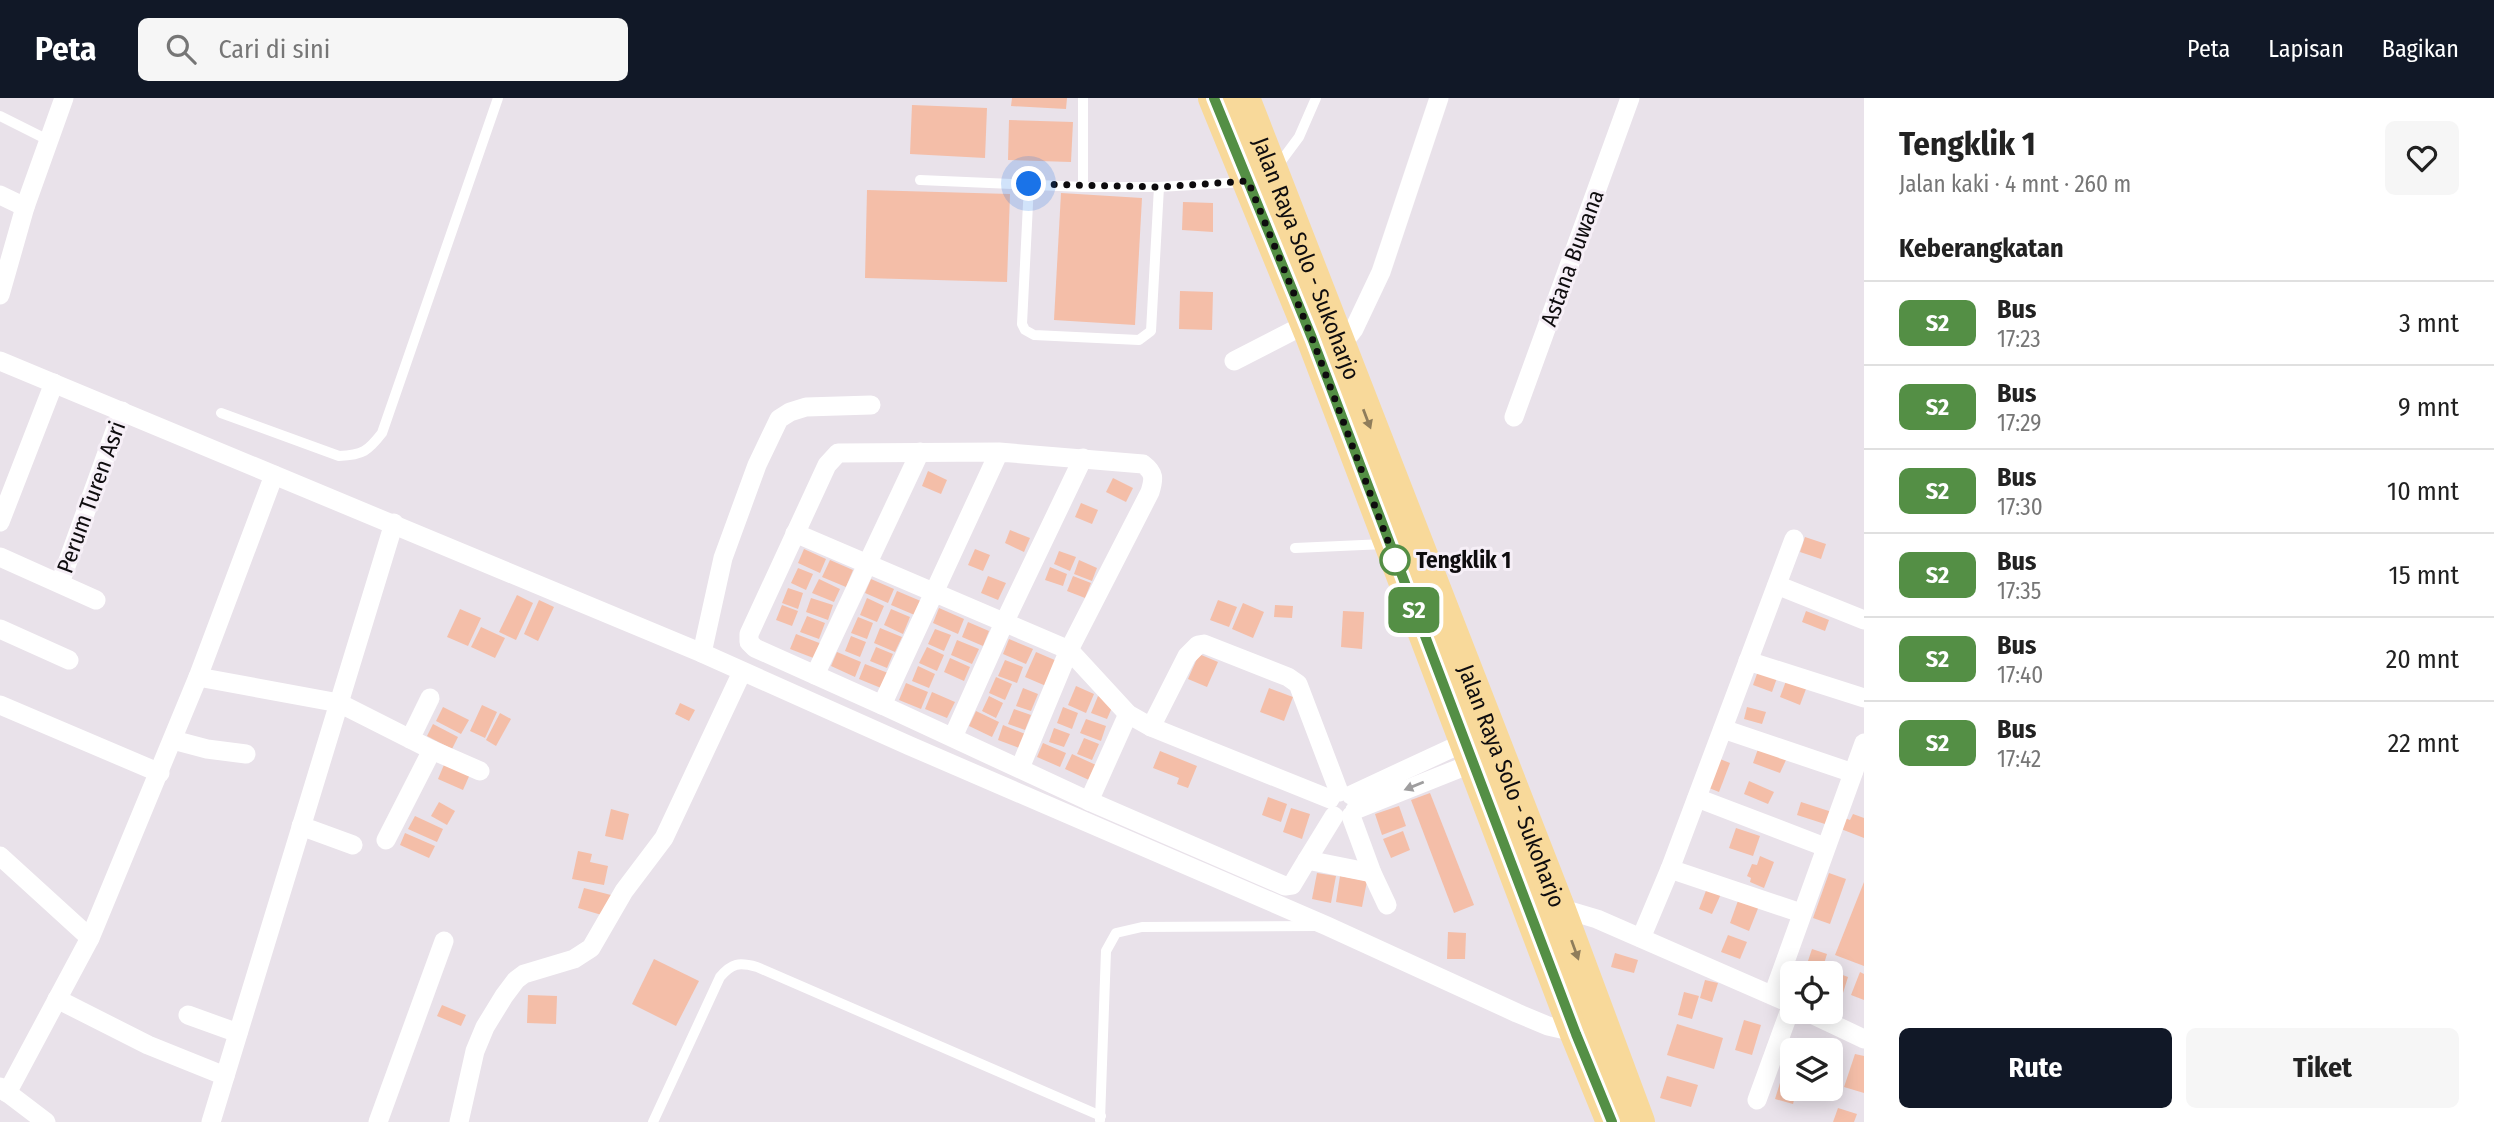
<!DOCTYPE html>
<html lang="id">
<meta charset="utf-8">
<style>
:root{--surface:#fff;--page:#f6f6f6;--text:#222;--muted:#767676;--line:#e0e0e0;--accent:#111827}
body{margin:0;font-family:"Fira Sans Condensed",sans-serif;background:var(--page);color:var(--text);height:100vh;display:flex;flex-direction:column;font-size:26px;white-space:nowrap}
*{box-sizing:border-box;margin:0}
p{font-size:23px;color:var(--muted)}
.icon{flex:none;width:38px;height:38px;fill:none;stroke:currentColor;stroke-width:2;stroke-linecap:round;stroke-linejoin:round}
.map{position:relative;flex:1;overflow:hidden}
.drawer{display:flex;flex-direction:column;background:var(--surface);width:630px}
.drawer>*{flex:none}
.badge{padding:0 14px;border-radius:10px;font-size:24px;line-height:46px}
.fabs{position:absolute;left:1780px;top:863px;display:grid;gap:14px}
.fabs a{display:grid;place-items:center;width:63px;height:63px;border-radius:10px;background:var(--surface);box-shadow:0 4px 18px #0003;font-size:35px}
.you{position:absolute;width:35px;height:35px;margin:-18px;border:5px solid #fff;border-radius:50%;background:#1a73e8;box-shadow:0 0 0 10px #1a73e833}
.map>.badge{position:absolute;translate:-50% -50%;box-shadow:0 0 0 4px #fff}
h2{padding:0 35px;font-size:26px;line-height:63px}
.round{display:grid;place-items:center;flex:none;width:74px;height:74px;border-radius:10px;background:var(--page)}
.summary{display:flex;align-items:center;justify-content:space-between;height:119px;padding:0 35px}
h1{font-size:33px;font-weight:700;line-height:52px}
.button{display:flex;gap:14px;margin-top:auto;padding:14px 35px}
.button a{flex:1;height:80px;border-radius:10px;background:var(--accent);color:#fff;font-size:28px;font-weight:700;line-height:80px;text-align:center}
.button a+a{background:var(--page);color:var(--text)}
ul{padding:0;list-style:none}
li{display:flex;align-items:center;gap:21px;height:84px;padding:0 35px;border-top:2px solid var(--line)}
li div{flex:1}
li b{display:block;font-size:26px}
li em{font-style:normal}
li .badge{min-width:77px;font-weight:700;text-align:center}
header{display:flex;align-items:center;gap:42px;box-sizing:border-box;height:98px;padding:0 35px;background:var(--accent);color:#fff}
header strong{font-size:33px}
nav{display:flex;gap:38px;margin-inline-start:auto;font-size:24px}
.search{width:490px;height:63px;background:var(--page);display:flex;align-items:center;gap:18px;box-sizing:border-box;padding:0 24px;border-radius:10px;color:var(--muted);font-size:26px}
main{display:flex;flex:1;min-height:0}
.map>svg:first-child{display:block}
.building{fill:#f4bea8}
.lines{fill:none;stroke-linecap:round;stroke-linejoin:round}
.lane{stroke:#fff;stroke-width:10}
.street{stroke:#fff;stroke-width:19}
.primary{stroke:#f8d99a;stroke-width:32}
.oneway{fill:#8f7d5b}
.oneway2{fill:#9f9e9f}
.line-casing{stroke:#fff;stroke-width:16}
.line{stroke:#548f45;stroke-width:10}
.walk{stroke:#0e0c0e;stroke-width:7;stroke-dasharray:0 12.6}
.stop-dot{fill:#fff;stroke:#548f45;stroke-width:3.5}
.labels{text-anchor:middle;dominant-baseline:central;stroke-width:6;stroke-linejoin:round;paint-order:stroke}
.street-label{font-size:23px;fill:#0e0c0e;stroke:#f6eff7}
.stop-label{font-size:23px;font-weight:bold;fill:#0e0c0e;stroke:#f6eff7;text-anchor:start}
</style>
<header>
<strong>Peta</strong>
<div class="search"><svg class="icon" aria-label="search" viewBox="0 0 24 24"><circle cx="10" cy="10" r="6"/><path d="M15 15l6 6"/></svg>Cari di sini</div>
<nav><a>Peta</a><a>Lapisan</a><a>Bagikan</a></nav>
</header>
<main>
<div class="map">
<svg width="1864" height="1024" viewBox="0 0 1864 1024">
<rect width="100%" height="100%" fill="#e9e2ea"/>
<g class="building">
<polygon points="1012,0 1067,0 1066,11 1011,8"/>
<polygon points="912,7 987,10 985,60 910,56"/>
<polygon points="1009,22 1073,24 1071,64 1008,62"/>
<polygon points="867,92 1010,96 1007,184 865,180"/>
<polygon points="1061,95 1142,100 1135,227 1054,222"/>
<polygon points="1183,104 1213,105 1213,134 1182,132"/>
<polygon points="1180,193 1213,194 1212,232 1179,231"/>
<polygon points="928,373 947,382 941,396 922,388"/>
<polygon points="1113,380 1133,390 1126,404 1106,394"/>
<polygon points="1081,405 1098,412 1092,426 1075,419"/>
<polygon points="1010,432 1030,440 1024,454 1005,445"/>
<polygon points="1805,439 1826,446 1821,461 1800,454"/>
<polygon points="804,451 826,461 820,475 798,465"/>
<polygon points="975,451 990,457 983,473 968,467"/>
<polygon points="1059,453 1076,459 1070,473 1054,466"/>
<polygon points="830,462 853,472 846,489 822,479"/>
<polygon points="1079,462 1097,470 1092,483 1074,476"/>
<polygon points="1050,469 1067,476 1063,488 1045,482"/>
<polygon points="798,470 813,476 806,492 791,485"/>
<polygon points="988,478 1006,485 998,502 981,495"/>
<polygon points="1073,478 1091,485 1085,500 1067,493"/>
<polygon points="819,481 840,491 834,504 812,495"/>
<polygon points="871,481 894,491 888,505 865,495"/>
<polygon points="788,490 803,495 798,511 782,505"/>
<polygon points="897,493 923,504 917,518 891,507"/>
<polygon points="517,497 533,505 516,542 499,534"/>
<polygon points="811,500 833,507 828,522 806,514"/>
<polygon points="867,500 884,508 877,524 860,517"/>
<polygon points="539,502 554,509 538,543 524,536"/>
<polygon points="1218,502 1237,509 1229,529 1210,522"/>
<polygon points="1243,505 1264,514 1253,540 1232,531"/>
<polygon points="782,507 798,513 792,528 776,522"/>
<polygon points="1275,507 1293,508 1292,520 1274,519"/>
<polygon points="939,510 964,521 958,536 933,525"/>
<polygon points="460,511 481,520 468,548 447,539"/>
<polygon points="891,511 910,519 903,536 884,527"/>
<polygon points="1343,513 1364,514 1362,551 1341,549"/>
<polygon points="1806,513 1829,522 1825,533 1802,524"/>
<polygon points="807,518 825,525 819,541 800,534"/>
<polygon points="858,519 873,525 867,541 851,535"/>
<polygon points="968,524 989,533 983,548 962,539"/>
<polygon points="481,529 505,540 495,560 471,549"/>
<polygon points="880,530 902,539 895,554 874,545"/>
<polygon points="935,531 951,537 944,553 928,546"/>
<polygon points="796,536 822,546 816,561 790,551"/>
<polygon points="851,538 866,544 860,559 845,553"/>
<polygon points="1009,541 1033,551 1026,566 1003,556"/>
<polygon points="957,542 979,551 972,566 951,557"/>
<polygon points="876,549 893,556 887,570 870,563"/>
<polygon points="927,549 944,557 937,573 919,565"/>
<polygon points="837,554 861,564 855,579 831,568"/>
<polygon points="1036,554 1057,563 1046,588 1025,579"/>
<polygon points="1199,556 1218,564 1207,589 1188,581"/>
<polygon points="950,560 970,569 964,583 944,574"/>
<polygon points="1005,562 1023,569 1017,585 998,578"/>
<polygon points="865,566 888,575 881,590 859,581"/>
<polygon points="918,568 935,576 929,590 912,583"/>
<polygon points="1758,573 1777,580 1772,594 1753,587"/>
<polygon points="996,579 1012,586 1005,602 989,595"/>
<polygon points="1786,583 1806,591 1800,607 1780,599"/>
<polygon points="906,585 928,594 921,611 899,602"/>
<polygon points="1076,588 1094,596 1086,615 1068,607"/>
<polygon points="1023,590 1038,596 1031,613 1016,608"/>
<polygon points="1269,590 1293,599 1284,623 1260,614"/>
<polygon points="932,594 955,604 947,620 925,611"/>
<polygon points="989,598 1003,605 996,620 982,613"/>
<polygon points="1098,598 1114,605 1107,621 1091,615"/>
<polygon points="680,605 695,612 689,623 675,616"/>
<polygon points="482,607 497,614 485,640 470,633"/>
<polygon points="443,609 469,622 461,636 436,623"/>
<polygon points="1063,609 1078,615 1072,631 1057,625"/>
<polygon points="1747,609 1766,614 1762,626 1744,621"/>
<polygon points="1014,611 1031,617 1025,632 1008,626"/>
<polygon points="976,613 999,624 992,639 969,628"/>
<polygon points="500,615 511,621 496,648 486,642"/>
<polygon points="1086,621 1106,628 1101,643 1080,635"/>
<polygon points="433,626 458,639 452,651 427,638"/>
<polygon points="1003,627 1025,636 1019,650 998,642"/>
<polygon points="1054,630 1070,636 1064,649 1049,644"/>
<polygon points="1084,640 1099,646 1092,662 1077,656"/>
<polygon points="1043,645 1066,655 1060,669 1037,659"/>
<polygon points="1758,651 1786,662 1780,675 1753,665"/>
<polygon points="1160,653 1197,668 1188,690 1177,686 1179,680 1153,670"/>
<polygon points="1072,656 1096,667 1089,682 1065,671"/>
<polygon points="1720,661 1730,665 1719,694 1709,690"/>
<polygon points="446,662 471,674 463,692 438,681"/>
<polygon points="1749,683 1774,694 1768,706 1744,696"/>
<polygon points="1430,695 1474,807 1454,815 1411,702"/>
<polygon points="1268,699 1287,706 1281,724 1262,717"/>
<polygon points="439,704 455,713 447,727 431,718"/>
<polygon points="1801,704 1832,714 1828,727 1797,717"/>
<polygon points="1399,708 1406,728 1382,737 1375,716"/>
<polygon points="1291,710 1310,716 1302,741 1283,734"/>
<polygon points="611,711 629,716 623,742 605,738"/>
<polygon points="1853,716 1864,720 1864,740 1841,731 1845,720 1850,722"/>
<polygon points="415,718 443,731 437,744 408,731"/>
<polygon points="1736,730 1760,738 1753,758 1729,750"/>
<polygon points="1403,733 1410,752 1391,760 1383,741"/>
<polygon points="405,735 435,748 429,760 400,747"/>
<polygon points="578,753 592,756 590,764 608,768 604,787 572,781"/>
<polygon points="1760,758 1774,764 1764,790 1750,784 1751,780 1747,778 1752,766 1757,767"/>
<polygon points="1317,775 1336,778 1331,805 1312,801"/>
<polygon points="1829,775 1846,781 1830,826 1813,820"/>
<polygon points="1340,778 1367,783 1362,809 1336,804"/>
<polygon points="1864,784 1864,868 1835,857"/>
<polygon points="584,790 611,797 605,818 578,810"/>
<polygon points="1707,790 1721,796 1712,816 1699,811"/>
<polygon points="1739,800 1759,808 1749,833 1730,825"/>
<polygon points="1448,834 1466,835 1465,861 1447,861"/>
<polygon points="1728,837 1747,844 1740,861 1721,854"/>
<polygon points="1812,851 1827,856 1821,875 1804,875"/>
<polygon points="1615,855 1638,862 1634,875 1611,869"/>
<polygon points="654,861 699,883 676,928 632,906"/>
<polygon points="1826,871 1848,879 1843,895 1830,891 1830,875 1825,875"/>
<polygon points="1860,874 1864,876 1864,902 1851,897"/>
<polygon points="1705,882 1718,885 1712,904 1700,900"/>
<polygon points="1684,894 1699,898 1692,921 1678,917"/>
<polygon points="528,897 557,898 556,926 527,925"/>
<polygon points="442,907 466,917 461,928 437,918"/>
<polygon points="1744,922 1761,927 1752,957 1735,952"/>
<polygon points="1677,926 1723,940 1714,971 1667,957"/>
<polygon points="1855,956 1864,958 1864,995 1844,989"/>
<polygon points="1784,972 1792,975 1792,990 1797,990 1793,1006 1775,1001"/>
<polygon points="1667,978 1698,987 1691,1009 1660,1000"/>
<polygon points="1838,1010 1857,1016 1854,1024 1833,1024"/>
</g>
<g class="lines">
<g class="lane">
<polyline points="0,18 50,43"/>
<polyline points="1276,70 1299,39 1316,0"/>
<polyline points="920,82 1083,89 1159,89 1244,84"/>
<polyline points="1029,86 1022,226 1025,232 1034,237 1139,242 1151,233 1159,89"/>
<polyline points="1083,89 1083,0"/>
<path d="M221,315L339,358C363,357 368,353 382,335L498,0"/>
<polyline points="1295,450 1385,446"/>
<polyline points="1100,1022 1106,853 1116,835 1142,829 1316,828"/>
<path d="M653,1024L720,879C732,865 739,864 757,869L1101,1018"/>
</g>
<g class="street">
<polyline points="0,97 25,109"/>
<polyline points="0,197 25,109 64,0"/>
<polyline points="1339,250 1354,231 1381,174 1439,0"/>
<polyline points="0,263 702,555 910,648 1327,828 1517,915 1548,928 1583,936"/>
<polyline points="1234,263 1306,226"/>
<polyline points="1514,319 1630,0"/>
<path d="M999,354L882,607L755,550L749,544V536L827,367L838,355L999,354L1143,366C1155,375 1154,381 1150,394L1069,552L1020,670"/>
<polyline points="0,424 54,285"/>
<polyline points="795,435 1069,552 1128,616 1151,629 1330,701"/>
<polyline points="0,459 96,502"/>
<polyline points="60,485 122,313"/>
<polyline points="1777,487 1864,522"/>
<polyline points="0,531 69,562"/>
<polyline points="702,555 723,460 757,367 779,321 790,314 806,309 871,307"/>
<polyline points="1748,563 1864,600"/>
<polyline points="815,577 920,354"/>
<polyline points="198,579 339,605 432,652 480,673"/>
<polyline points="0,607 160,675"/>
<polyline points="882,607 1089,703 1285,788 1292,787 1307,762"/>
<polyline points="1151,629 1187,558 1198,547 1204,546 1288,579 1298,586 1339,694"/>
<polyline points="1723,631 1853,675"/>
<polyline points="953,639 1004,525 1083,360"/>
<polyline points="410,641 430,600"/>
<polyline points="173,642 207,651 246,656"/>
<polyline points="1351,697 1465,644"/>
<polyline points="1697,700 1825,749"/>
<polyline points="1089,703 1128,616"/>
<polyline points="1355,712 1473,665"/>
<polyline points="1334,718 1307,762 1372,775"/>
<polyline points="1351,718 1372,775 1387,807"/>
<polyline points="301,728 353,747"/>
<polyline points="386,742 432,652"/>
<polyline points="0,758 90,840"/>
<polyline points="1670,771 1801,815"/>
<polyline points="1554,813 1570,813 1597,821 1792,906"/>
<polyline points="1641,840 1670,771 1794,441"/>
<polyline points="1773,897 1864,645"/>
<polyline points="57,901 148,947 225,978"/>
<polyline points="1807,914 1864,941"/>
<polyline points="188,917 238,935"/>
<polyline points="0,989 46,1024"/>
<polyline points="7,995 90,840 198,579 274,377"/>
<polyline points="1757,1002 1792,906"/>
<polyline points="211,1024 394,425"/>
<polyline points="378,1024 444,843"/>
<polyline points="459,1024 475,953 485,929 504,898 516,882 524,876 574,861 591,850 624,793 664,740 742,574"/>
</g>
<g class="primary">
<polyline points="1214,0 1312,240 1576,936 1612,1024"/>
<path id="s1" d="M1244,0L1560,812L1639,1024"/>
</g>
</g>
<defs><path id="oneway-solid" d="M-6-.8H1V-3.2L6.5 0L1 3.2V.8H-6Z" transform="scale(1.75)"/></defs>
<g class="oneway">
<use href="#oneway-solid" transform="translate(1367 321) rotate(69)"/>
<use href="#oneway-solid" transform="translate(1575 852) rotate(70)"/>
</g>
<use class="oneway2" href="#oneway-solid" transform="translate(1414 688) rotate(158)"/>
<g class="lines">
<defs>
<polyline id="line" points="1214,0 1312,240 1576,936 1612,1024"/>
</defs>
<use href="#line" class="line-casing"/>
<use href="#line" class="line"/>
<polyline class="walk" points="1029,86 1159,89 1248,83 1312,240 1398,470 1395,462"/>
</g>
<circle class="stop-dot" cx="1395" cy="462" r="14"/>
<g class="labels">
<g class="street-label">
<text stroke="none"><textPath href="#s1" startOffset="172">Jalan Raya Solo - Sukoharjo</textPath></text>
<text transform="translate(1572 160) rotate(-70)">Astana Buwana</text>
<text transform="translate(91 399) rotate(-70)">Perum Turen Asri</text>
<text stroke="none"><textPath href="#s1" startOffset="738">Jalan Raya Solo - Sukoharjo</textPath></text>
</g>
<g class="stop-label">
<text x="1416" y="462">Tengklik 1</text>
</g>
</g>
</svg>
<div class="fabs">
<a><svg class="icon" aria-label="locate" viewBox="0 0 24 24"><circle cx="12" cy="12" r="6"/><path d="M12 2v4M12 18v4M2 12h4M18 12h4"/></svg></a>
<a><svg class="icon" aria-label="layers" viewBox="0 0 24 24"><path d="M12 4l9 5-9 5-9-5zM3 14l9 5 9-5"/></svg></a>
</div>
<div class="you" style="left:1029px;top:86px"></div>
<b class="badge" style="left:1414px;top:512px;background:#548f45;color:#fff">S2</b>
</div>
<section class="drawer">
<div class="summary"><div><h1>Tengklik 1</h1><p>Jalan kaki · 4 mnt · 260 m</p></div><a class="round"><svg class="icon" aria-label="heart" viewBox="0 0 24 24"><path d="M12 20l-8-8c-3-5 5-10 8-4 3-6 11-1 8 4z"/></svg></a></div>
<h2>Keberangkatan</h2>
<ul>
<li><span class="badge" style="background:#548f45;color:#fff">S2</span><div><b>Bus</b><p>17:23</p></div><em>3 mnt</em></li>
<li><span class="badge" style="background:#548f45;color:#fff">S2</span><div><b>Bus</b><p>17:29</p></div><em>9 mnt</em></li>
<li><span class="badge" style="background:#548f45;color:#fff">S2</span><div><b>Bus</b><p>17:30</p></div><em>10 mnt</em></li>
<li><span class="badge" style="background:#548f45;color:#fff">S2</span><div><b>Bus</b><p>17:35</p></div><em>15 mnt</em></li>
<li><span class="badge" style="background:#548f45;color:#fff">S2</span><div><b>Bus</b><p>17:40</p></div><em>20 mnt</em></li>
<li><span class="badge" style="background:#548f45;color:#fff">S2</span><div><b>Bus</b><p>17:42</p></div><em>22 mnt</em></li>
</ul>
<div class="button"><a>Rute</a><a>Tiket</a></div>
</section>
</main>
